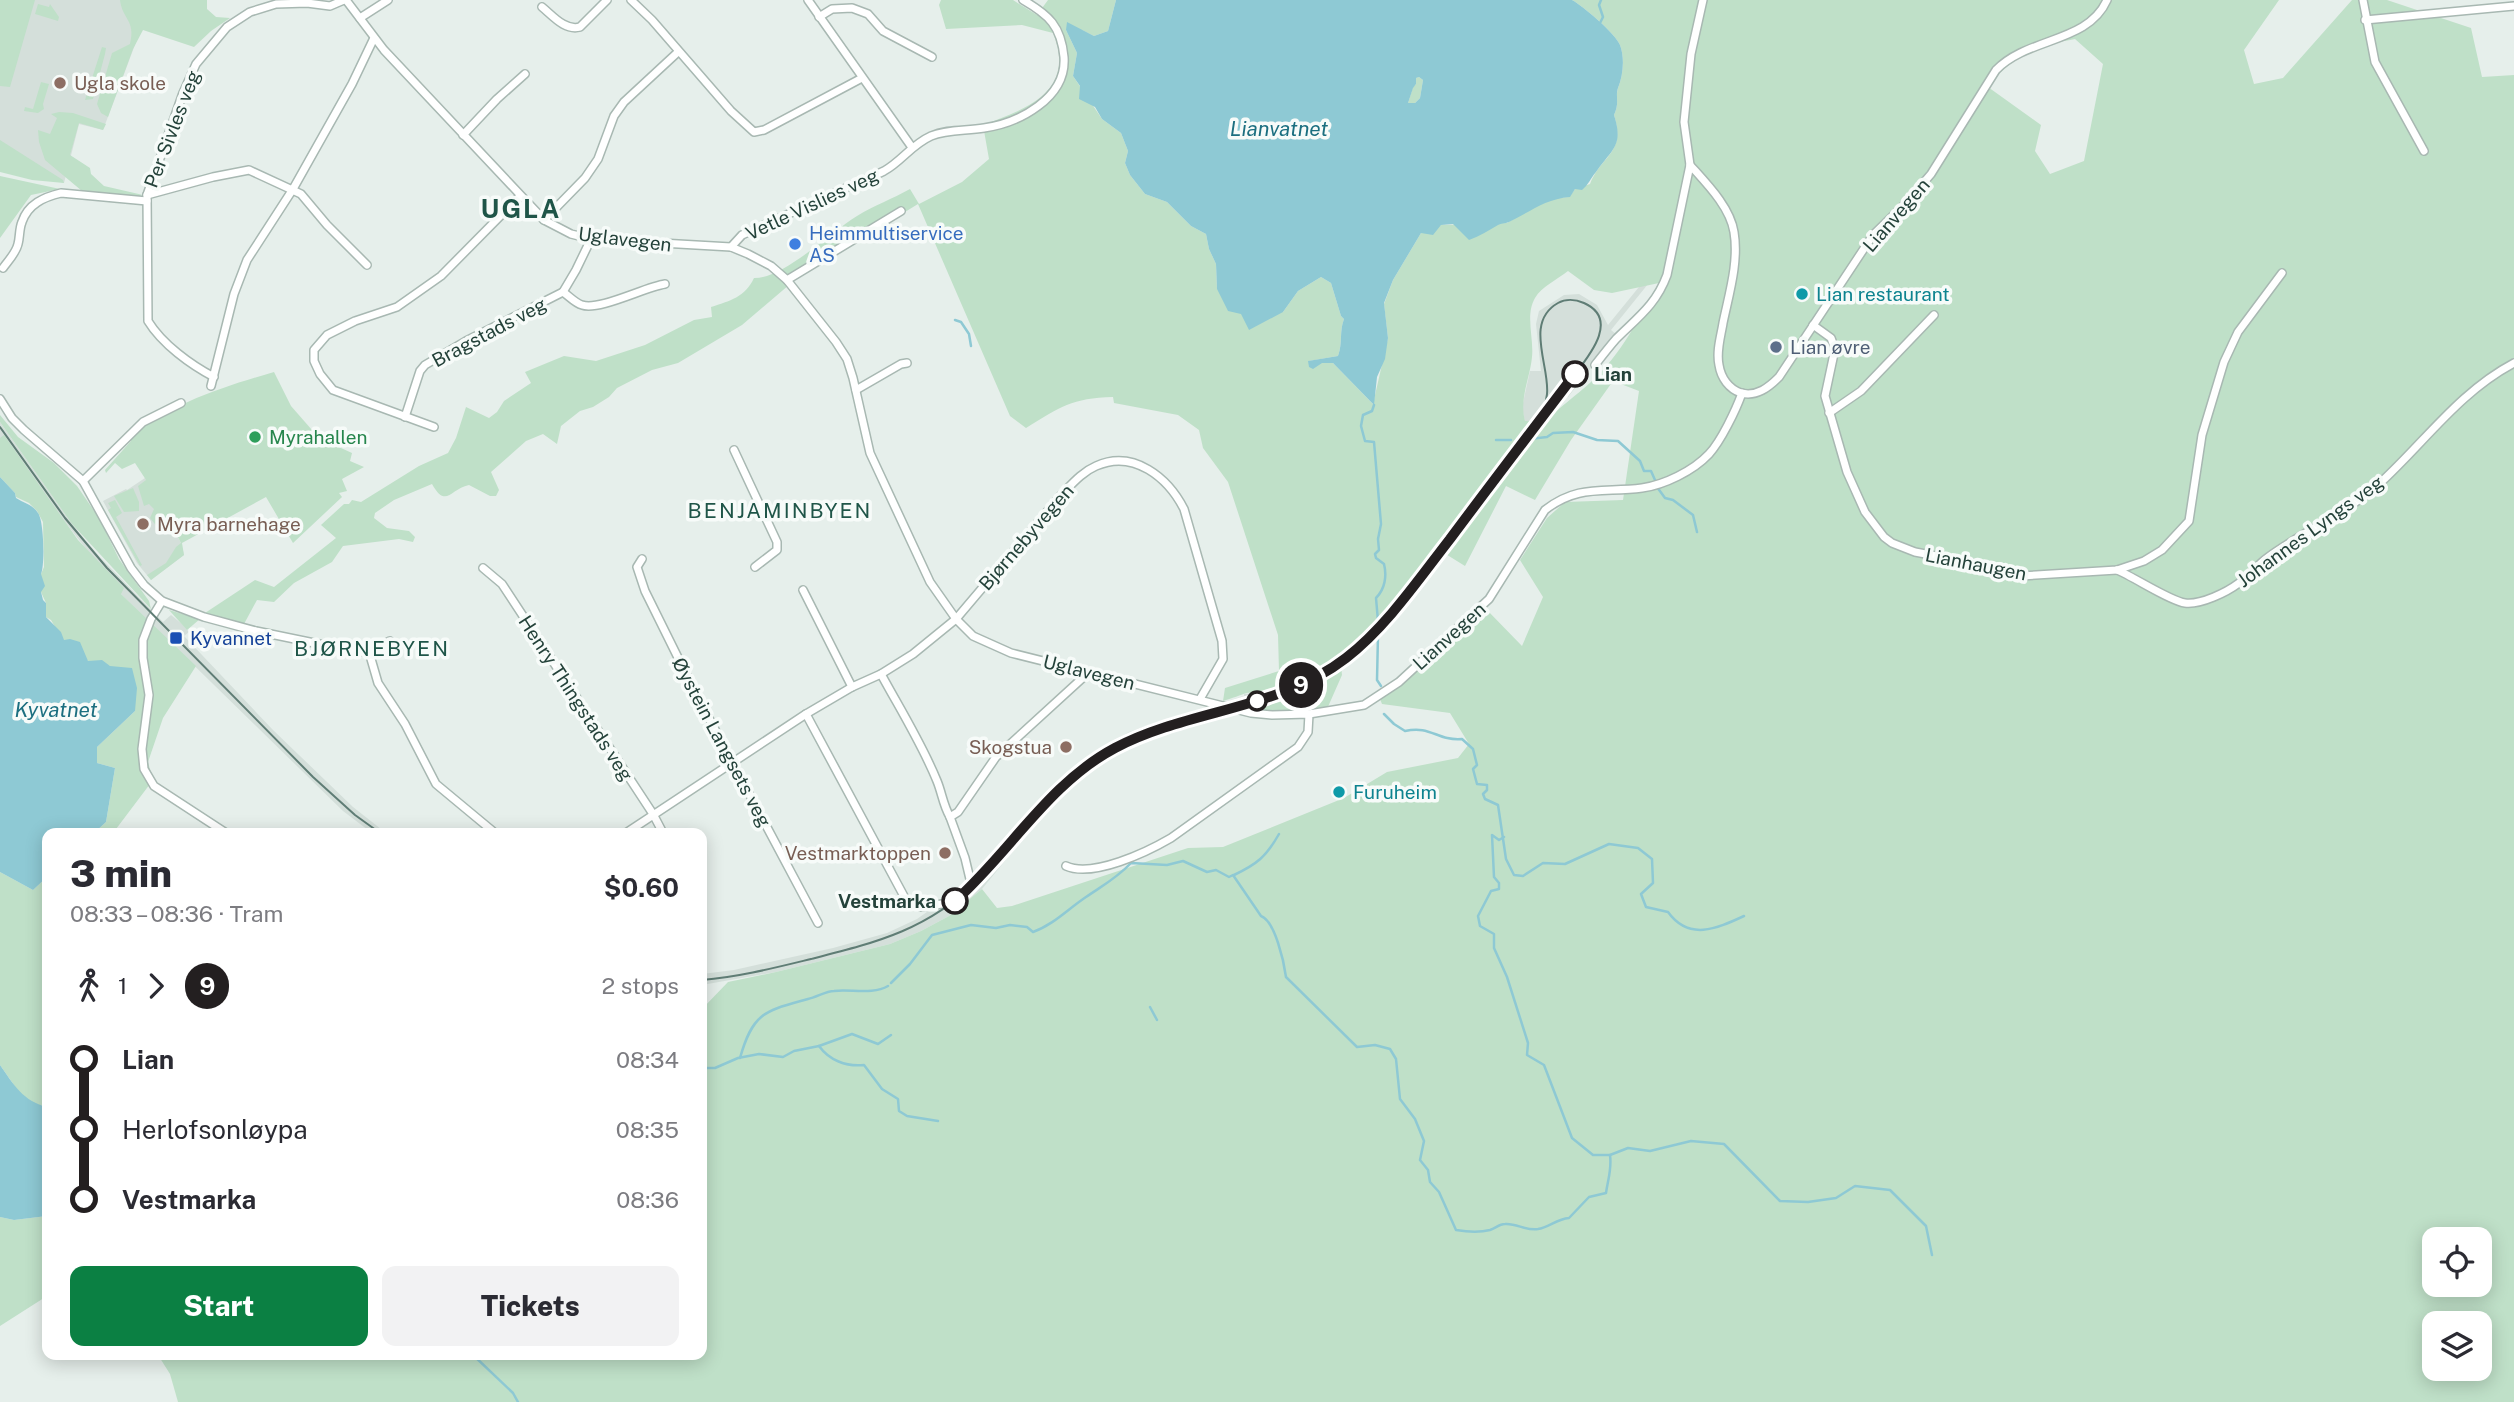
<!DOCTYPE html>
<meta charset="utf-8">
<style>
:root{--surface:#fff;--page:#f2f2f3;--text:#2b2b33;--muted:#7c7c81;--accent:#0b8043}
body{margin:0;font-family:"Public Sans",sans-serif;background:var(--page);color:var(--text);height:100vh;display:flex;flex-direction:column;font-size:26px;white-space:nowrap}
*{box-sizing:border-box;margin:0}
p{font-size:23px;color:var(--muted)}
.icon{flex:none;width:38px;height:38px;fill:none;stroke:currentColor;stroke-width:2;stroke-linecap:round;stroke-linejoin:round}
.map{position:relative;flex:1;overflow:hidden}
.details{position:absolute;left:42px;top:828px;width:665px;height:532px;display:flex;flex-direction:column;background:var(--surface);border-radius:14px;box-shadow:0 4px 18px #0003}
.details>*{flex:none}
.badge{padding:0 14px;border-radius:23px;font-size:24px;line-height:46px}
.buttons{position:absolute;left:2422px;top:1227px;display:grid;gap:14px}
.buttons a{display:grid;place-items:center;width:70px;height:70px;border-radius:14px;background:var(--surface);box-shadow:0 4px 18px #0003;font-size:35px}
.map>.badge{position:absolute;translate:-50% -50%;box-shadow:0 0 0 4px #fff}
.legs{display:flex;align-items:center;gap:10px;height:77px;padding:0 28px;font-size:23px}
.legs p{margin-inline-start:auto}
.head{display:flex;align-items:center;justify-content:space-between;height:119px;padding:0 28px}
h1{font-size:38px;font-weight:800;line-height:52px}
.button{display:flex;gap:14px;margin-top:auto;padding:14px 28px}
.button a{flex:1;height:80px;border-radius:14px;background:var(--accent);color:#fff;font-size:28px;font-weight:800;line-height:80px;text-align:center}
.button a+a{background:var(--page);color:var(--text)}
ul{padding:0 28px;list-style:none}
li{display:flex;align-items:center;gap:24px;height:70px;font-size:26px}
li i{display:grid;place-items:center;width:10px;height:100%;margin:0 9px;background:currentColor}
li i::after{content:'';width:18px;height:18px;margin:-9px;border:5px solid;border-radius:50%;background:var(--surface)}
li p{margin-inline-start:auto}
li:first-child i{background:linear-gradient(#0000 50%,currentColor 0)}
li:last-child i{background:linear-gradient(currentColor 50%,#0000 0)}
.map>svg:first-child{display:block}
.built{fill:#d4dfda}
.green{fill:#bfe0c8;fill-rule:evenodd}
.water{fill:#8ec9d4;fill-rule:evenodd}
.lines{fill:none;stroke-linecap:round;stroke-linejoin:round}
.stream{stroke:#8ec9d4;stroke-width:2.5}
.minor-casing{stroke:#a8b8b2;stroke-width:10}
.minor{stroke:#fff;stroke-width:7}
.tram{stroke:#5f7d75;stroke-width:2}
.line-1-casing{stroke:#fff;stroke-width:16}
.line-1{stroke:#231f20;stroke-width:10}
.education-dot{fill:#8d6e63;stroke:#f7fbf9;stroke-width:2.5}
.shop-dot{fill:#3f7fe0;stroke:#f7fbf9;stroke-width:2.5}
.culture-dot{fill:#0f9aa8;stroke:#f7fbf9;stroke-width:2.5}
.service-dot{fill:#5c6f8a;stroke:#f7fbf9;stroke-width:2.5}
.stop-1-dot{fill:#fff;stroke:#231f20;stroke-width:3.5}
.leisure-dot{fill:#2e9e5b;stroke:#f7fbf9;stroke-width:2.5}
.transit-dot{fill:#1a4fb4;stroke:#f7fbf9;stroke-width:2.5}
.labels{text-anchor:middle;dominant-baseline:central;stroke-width:7;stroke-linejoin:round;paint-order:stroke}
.education-label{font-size:19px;fill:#785e54;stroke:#f7fbf9;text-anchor:start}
.street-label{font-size:19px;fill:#24423a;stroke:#f7fbf9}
.shop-label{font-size:19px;fill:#366cbe;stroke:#f7fbf9;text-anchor:start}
.culture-label{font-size:19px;fill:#0d838f;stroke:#f7fbf9;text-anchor:start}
.service-label{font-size:19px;fill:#4e5e75;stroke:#f7fbf9;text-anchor:start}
.stop-label{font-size:19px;font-weight:bold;fill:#24423a;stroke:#f7fbf9;text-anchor:start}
.leisure-label{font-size:19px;fill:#27864d;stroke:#f7fbf9;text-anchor:start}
.transit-label{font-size:19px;fill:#164399;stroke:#f7fbf9;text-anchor:start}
.water-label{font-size:21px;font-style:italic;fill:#1c6f80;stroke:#f7fbf9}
.neighbourhood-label{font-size:21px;letter-spacing:2px;fill:#1f5548;stroke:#f7fbf9}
.district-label{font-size:26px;font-weight:bold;letter-spacing:2px;fill:#1f5548;stroke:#f7fbf9}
</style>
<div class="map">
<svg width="2514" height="1402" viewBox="0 0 2514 1402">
<rect width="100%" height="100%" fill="#e6efeb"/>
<g class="built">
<polygon points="0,0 203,0 142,26 103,130 79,124 64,183 0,164"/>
<polygon points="1643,282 1648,284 1611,330 1617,335 1568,397 1562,394 1527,445 1397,611 1372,640 1346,662 1317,681 1303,687 1304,691 1296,695 1265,705 1263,701 1151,735 1116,753 1081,777 1032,828 982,889 949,916 921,931 890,944 776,972 702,985 702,974 734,970 833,948 887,933 917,919 944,900 951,893 955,892 966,880 974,879 1063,777 1097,750 1129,732 1157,722 1244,696 1244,694 1262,693 1306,678 1348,650 1389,608 1526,428 1522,407 1530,371 1541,371 1536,324 1539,311 1564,295 1579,294 1597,305 1608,325"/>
<polygon points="0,422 72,524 98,555 163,622 171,615 182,624 189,632 184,636 273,730 353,807 386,833 372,833 343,811 121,594 0,438"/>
<polygon points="145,478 181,543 184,555 151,580 137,563 103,501 126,489 127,490"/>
</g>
<g class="green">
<polygon points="0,0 35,0 10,87 0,86"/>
<path d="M120,0H207V9L216,17L230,18L211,31L194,47L143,30L133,49L108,117L101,113L97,104L112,53L130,44C136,20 122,19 120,0Z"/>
<path d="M941,0H1013L1037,15L1048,0H1116L1108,31L1094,36L1082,30H1066L1077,53L1073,76L1102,119L1121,133L1128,151L1125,163L1130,175L1145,194L1167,202L1191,226L1206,234L1209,249L1216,264L1217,289L1283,312L1298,291L1321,277L1331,283L1341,316L1344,319C1339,332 1343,342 1338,356L1309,361L1333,363L1373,404L1388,338L1384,304L1393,280L1421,233L1441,225L1507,223L1532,208L1555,198L1569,197L1575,189L1590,184C1602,154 1626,154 1614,115C1620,102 1615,98 1618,88C1623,76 1625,58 1620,45C1616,34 1583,6 1572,0H2279L2244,50L2254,84L2283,78L2352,0H2387L2471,28L2482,77L2514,75V1402H178L170,1374L158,1355L702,1354V1009L728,982L776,972L890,944L921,931L949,916L982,889L997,908L1012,906L1188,848L1223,847L1344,798L1387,772L1458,758L1469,744L1450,713L1382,704L1380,699L1434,659L1487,610L1522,646L1543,597L1520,560L1547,518L1565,502L1623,500L1639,391L1613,381L1571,440L1535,500L1506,486L1465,566L1444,553L1437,547C1399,595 1361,653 1303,679C1291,684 1276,690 1262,693C1258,694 1250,692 1247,693C1242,694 1231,699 1223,701L1225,688L1279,671L1278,635L1228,482L1203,448L1199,430L1178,415L1114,403L1113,397C1072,398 1060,407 1026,428L1010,416L918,204L796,279L742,325L678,363L652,370L617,388L609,397L593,407L580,411L561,426L557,444L543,434L526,441L491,472L499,490L496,496H490L469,485C450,489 446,509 432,484L394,500L375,513L374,518L387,528L409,531L415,537L413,542L399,539L343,546L332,562L294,583L274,602L257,600L244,624L205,613L255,580L274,587L336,538L321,525L344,504H349L352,500L361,502L419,466L448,453L456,438L466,407L489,418L497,412L504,401L531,383L525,372L564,356L596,361L645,345L694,320L712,317L711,307C730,301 745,297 754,278C783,279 831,232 857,216C875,205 892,199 910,189L919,204L962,182L989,159L983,125C1027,109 1077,91 1053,33L1022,25L946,29L939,5ZM2075,39L2103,64L2084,161L2050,174L2035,151L2041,125L1988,87C2013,54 2036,46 2075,39ZM1568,271L1594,290L1612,293L1659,283C1639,318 1621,355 1591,382C1576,396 1559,407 1545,422L1525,421C1519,399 1530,378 1532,357C1534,338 1525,315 1535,298C1541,287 1558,279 1568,271ZM2434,1239H2480V1284H2434ZM2434,1323H2480V1368H2434Z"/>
<polygon points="38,4 49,7 50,4 59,17 58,21 35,14"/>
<polygon points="102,47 106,48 105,54 93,99 85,100"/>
<polygon points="1419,77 1423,80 1420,98 1415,103 1408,103 1413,87 1416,84 1415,78"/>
<polygon points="41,82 49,84 43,104 44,109 38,113 24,111 25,107 33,109"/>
<polygon points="59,112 73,113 106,124 103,130 79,123 70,155 90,168 91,174 104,186 143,195 132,198 82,191 45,160 39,142 38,130 50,134 57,118 51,114"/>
<polygon points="0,140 63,180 64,183 32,180 0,172"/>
<polygon points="0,176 60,189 31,195 0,238"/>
<path d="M274,372L291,406L319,438L352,453L350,461L364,467L342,479L347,491L339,493L342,497L293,543L266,497L182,543L184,555L151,580L147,575L166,563L176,547L181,543L174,530L163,534L150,518L154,509L149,504L144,506L138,486L146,480L135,463L122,469L115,463L106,473L105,470L131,441L129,439C168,404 223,387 274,372Z"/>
<polygon points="0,415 18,437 54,463 77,486 99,518 119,559 149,601 151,609 72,524 0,422"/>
<polygon points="4,435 78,540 124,588 121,594 196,666 163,718 148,762 153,780 113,833 94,833 106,822 115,768 97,763 97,747 135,711 110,666 88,661 63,640 51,620 46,617 46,603 41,592 41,574 44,567 43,522 37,511 29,503 16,497 15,493 0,477 0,438"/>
<polygon points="133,488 139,502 139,511 124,512 114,496"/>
<polygon points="115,500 122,513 116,517 142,565 140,566 108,510 111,508 108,503"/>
<polygon points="169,610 200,619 187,630"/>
<polygon points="1341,666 1342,675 1327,709 1256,711 1315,686 1317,681"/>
<polygon points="0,872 33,890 47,877 47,1107 35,1104 21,1095 0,1065"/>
<polygon points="47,1216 47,1296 0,1326 0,1217 14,1220"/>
</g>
<g class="water">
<path d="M1116,0H1572C1583,6 1616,34 1620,45C1625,58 1623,76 1618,88C1615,97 1620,102 1614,115C1624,146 1612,149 1596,172C1590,179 1589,184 1582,190L1575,189L1570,197C1545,199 1530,212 1509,222C1505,224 1501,223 1498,225C1489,230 1480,236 1469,240L1453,224L1441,225L1433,235L1421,233L1393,280L1384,303L1388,338L1385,359L1377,377L1374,405L1333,363H1322L1313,369L1309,367L1308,361L1338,356C1343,342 1339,332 1344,319L1341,316L1331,283L1321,277L1298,291L1283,312L1249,330L1241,314L1228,311L1217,289L1216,264L1209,249L1206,234L1191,226L1167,202L1145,194L1130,175L1125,163L1128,151L1121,133L1102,119L1095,107L1079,99L1080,86L1073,76L1077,53L1066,30L1067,22L1094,36L1108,31ZM1419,77L1423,80L1420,98L1415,103H1408L1413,88L1416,84V78Z"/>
<path d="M0,477L15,493L16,498C24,503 33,505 38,513C44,521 45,565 41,574L45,586L41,592L43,600L46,603V617L61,632L64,640L70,639L80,642L88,661L102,660L110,666L132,668L137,688L135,711L97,747V763L115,768L106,822L94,833H47V877L33,890L0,872Z"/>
<path d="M0,1065C14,1085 23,1101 47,1107V1216L14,1220L0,1217Z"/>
</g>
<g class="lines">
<g class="stream">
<polyline points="1600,23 1603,17 1599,5 1601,0"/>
<polyline points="955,320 961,322 969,334 971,346"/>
<path d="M1374,405L1372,411L1363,415L1361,426L1365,441L1374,442L1381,524L1378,539L1379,550L1375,554L1376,558L1384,564C1387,576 1385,589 1376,598L1378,621"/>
<polyline points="1530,439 1547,437 1553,433 1573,432 1597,440 1618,441 1640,461 1644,471 1651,471 1655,480"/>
<polyline points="1496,440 1511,440"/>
<polyline points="1657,487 1665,498 1673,500 1693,515 1697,532"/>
<polyline points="1378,635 1377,680 1381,686"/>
<path d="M1384,714L1394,724L1405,731C1431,725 1437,741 1462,739L1473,749L1477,765L1473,769L1477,784L1487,785V790L1483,794L1485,799L1498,805L1506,859L1514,875L1523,876L1543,863L1565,864L1609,844L1638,848L1652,859L1653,883L1641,894L1646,907L1668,912C1689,941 1716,929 1744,916"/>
<polyline points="1504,837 1499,840 1492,835 1494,877 1499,883 1499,889 1491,891 1478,916 1480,926 1494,934 1494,948 1507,977 1528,1043 1527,1055 1544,1065 1572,1138 1593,1155 1610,1155 1628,1148 1650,1151 1691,1141 1724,1144 1780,1201 1808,1202 1836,1198 1855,1186 1890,1190 1926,1226 1932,1255"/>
<path d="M1234,875C1257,864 1266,857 1279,834"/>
<path d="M891,983L910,964L932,935L971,925L996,928L1010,925L1027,927L1033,932C1053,925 1068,909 1086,897C1102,886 1117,878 1131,863L1167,865L1183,861L1207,872L1216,870L1229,877L1233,875L1261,916C1275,921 1284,962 1286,977L1357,1047L1375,1045L1390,1049L1396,1059L1400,1099L1415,1119L1424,1141L1420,1160L1428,1170L1430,1182L1439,1192L1456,1230C1468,1232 1478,1233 1490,1230C1496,1228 1499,1224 1505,1224C1517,1223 1525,1231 1538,1229C1549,1227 1557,1219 1569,1218L1589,1197L1606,1193C1608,1179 1612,1169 1610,1155"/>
<polyline points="1150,1007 1157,1020"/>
<polyline points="819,1046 852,1034 878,1044 891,1035"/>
<path d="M740,1058C753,1012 765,1011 808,999C817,997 826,991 834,991C851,989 873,995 888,986"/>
<path d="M702,1068H715L738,1058L759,1054L783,1057L794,1051L819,1046C829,1060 846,1067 864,1065L882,1089L898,1099L899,1111L907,1116L938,1121"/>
<polyline points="472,1354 513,1393 518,1402"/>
</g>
<defs>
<g id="minor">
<path d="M346,0L384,50L544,220L571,234L591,239L731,247L748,254L771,266L787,280L836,342L847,359L853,378L870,453L930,582L956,619L973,636L1011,653L1251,713L1272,715L1309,714L1308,732L1298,747L1171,838C1147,852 1093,878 1066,866"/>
<polyline points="631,0 652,20 731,111 754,132 764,130 862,78"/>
<polyline points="808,0 911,146"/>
<polyline points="2363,0 2375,62 2424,151"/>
<path d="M542,7C553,16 565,31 580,27L607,0"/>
<polyline points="819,17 832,9 852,8 868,14 883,31 932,57"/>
<polyline points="360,18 388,0"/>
<polyline points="2365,20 2514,6"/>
<polyline points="463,135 497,99 525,74"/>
<path d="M1690,165C1707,184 1730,207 1734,232C1739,262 1729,294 1723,323C1721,336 1716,351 1719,365C1721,378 1729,389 1741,393C1757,397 1769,387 1779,377L1873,235L1906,203L1931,174L1996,70C2028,37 2088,43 2107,0"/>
<polyline points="147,195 213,177 249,170 301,194 327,225 367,265"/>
<polyline points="544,220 585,178 598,159 614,116 624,102 678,52"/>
<path d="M731,247L742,235C773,221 804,207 835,193C851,185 868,179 884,171C902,161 911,145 931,136C947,129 966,131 984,128C1019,123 1067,98 1064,57C1061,26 1049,15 1023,0"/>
<path d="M3,268C8,261 16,253 18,244C20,237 19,229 22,222C28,204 44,197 61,193L147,201"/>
<polyline points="787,280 901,211"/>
<path d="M563,292C569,296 575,303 582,305C599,311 645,287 665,284"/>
<polyline points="1813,325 1831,338 1835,349 1825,396 1847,472 1865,512 1884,537 1892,543 1915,552 1968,562 2021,576 2117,570 2144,561 2162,550 2189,521 2202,435 2224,362 2238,332 2282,273"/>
<path d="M1595,365C1602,356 1609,347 1616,339C1637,318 1656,305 1667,275L1690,165L1684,122L1691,54L1703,0"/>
<path d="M214,377C191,365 162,344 148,321L147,195L183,93L196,64L227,27L250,12L276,4L307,3L330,6L344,0"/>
<polyline points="211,386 234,294 247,260 293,189 352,84 374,38"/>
<polyline points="856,390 901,364 907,363"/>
<polyline points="0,399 12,418 24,430 83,481 131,568 144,585 162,601 204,617 256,631 353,651 369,652 390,641"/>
<polyline points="1829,413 1861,391 1934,315"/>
<polyline points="405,417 420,371 425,365 466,341 563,292 576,270 591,239"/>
<polyline points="434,427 333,390 320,374 314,361 314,350 327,335 355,321 397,307 441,276 520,196"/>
<polyline points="734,450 777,542 777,550 755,567"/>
<polyline points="83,481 143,422 181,403"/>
<polyline points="642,559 637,567 645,591 695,692 818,923"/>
<polyline points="483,568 502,584 653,814 663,833"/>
<path d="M2117,570C2134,577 2170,601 2185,603C2201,605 2227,592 2239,583C2250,576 2257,565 2267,558C2304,531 2345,514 2379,484C2424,443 2459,392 2514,363"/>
<polyline points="803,590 852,687"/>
<polyline points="162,601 151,619 143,640 143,658 149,695 142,749 144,769 154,786 226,833"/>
<polyline points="369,652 378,683 405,724 436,784 495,833"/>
<path d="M881,674C900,709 922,744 937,781C942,793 943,805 950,817"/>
<polyline points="806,714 906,900 921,907 942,904"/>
<path d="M1309,714L1364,705L1399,682L1489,599L1545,510C1578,484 1604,493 1642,488C1664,485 1693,471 1709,454C1721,441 1736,410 1742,393"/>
<path d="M626,833L806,714L852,687L881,674L913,654L956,619L1062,494C1072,484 1082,472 1096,466C1134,449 1168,478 1184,509L1222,641L1223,659L1200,699"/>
<polyline points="970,879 965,858 950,817 958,812 996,757 1088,673"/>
<polyline points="702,905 702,911"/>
</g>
</defs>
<use href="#minor" class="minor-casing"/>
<use href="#minor" class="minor"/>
<g class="tram">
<polyline points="0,427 65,518 107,568 313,777 355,815 380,833"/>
<path d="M702,980C739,977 774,968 811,959C878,942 927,930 979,880C1017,843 1046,795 1090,764C1135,731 1191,719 1244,704C1267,698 1291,692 1312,680C1374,646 1415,584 1457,529C1496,477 1535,426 1575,374C1589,356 1620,319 1584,303C1575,299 1565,299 1558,303C1524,322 1550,366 1547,394C1546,408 1537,420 1530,433"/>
</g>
</g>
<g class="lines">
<defs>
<path id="line-1" d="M955,901C1010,852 1049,783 1115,748C1189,709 1279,710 1346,658C1387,626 1418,580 1450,539C1491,484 1533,429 1575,374"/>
</defs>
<use href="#line-1" class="line-1-casing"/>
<use href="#line-1" class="line-1"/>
</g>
<g class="education-dot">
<circle cx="60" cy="83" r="7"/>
<circle cx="143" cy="524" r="7"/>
<circle cx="1066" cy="747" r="7"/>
<circle cx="945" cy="853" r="7"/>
</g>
<circle class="shop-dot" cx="795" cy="244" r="7"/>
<g class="culture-dot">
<circle cx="1802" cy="294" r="7"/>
<circle cx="1339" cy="792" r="7"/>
</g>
<circle class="service-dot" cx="1776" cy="347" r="7"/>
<g class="stop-1-dot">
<circle cx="1575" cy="374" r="12"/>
<circle cx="1257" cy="701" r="9"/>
<circle cx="955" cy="901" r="12"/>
</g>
<circle class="leisure-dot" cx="255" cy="437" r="7"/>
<rect class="transit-dot" x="169" y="631" width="14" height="14" rx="3.5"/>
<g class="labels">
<g class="education-label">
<text x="74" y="83">Ugla skole</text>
<text x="157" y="524">Myra barnehage</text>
<text x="1052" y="747" text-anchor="end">Skogstua</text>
<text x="931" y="853" text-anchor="end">Vestmarktoppen</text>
</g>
<g class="street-label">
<text transform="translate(172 129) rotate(-69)">Per Sivles veg</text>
<text transform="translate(812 204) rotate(-25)">Vetle Vislies veg</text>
<text transform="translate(1896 215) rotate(-49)">Lianvegen</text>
<text transform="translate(625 239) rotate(7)">Uglavegen</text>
<text transform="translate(489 332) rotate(-28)">Bragstads veg</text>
<text transform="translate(2310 531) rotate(-36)">Johannes Lyngs veg</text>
<text transform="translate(1026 537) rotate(-49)">Bjørnebyvegen</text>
<text transform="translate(1976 564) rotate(11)">Lianhaugen</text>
<text transform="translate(1449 636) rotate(-42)">Lianvegen</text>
<text transform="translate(1089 672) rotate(14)">Uglavegen</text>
<text transform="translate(576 698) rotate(57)">Henry Thingstads veg</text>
<text transform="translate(722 742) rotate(62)">Øystein Langsets veg</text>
</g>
<g class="shop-label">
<text x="809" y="233">Heimmultiservice<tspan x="809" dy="22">AS</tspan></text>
</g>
<g class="culture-label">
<text x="1816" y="294">Lian restaurant</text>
<text x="1353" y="792">Furuheim</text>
</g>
<g class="service-label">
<text x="1790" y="347">Lian øvre</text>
</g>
<g class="stop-label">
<text x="1594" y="374">Lian</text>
<text x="936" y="901" text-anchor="end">Vestmarka</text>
</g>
<g class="leisure-label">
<text x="269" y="437">Myrahallen</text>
</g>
<g class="transit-label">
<text x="190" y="638">Kyvannet</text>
</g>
<g class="water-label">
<text x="1279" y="128">Lianvatnet</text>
<text x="56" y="709">Kyvatnet</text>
</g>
<g class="neighbourhood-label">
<text x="780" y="510">BENJAMINBYEN</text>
<text x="372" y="648">BJØRNEBYEN</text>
</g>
<g class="district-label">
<text x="521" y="208">UGLA</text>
</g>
</g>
</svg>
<div class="buttons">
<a><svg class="icon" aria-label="locate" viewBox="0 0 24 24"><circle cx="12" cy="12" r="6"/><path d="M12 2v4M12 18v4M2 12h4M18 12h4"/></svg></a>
<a><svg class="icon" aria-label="layers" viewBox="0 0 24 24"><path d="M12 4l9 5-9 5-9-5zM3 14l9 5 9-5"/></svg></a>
</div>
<b class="badge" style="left:1301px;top:685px;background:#231f20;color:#fff">9</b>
<section class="details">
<div class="head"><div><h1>3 min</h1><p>08:33 – 08:36 · Tram</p></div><b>$0.60</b></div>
<div class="legs"><svg class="icon" aria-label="walk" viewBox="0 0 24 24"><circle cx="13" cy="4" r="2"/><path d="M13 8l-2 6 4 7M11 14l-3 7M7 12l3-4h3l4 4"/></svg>1<svg class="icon" aria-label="forward" viewBox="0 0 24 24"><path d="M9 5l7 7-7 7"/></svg><b class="badge" style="background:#231f20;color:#fff">9</b><p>2 stops</p></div>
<ul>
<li><i style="color:#231f20"></i><b>Lian</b><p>08:34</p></li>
<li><i style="color:#231f20"></i><span>Herlofsonløypa</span><p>08:35</p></li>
<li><i style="color:#231f20"></i><b>Vestmarka</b><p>08:36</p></li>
</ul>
<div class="button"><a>Start</a><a>Tickets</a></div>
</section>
</div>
